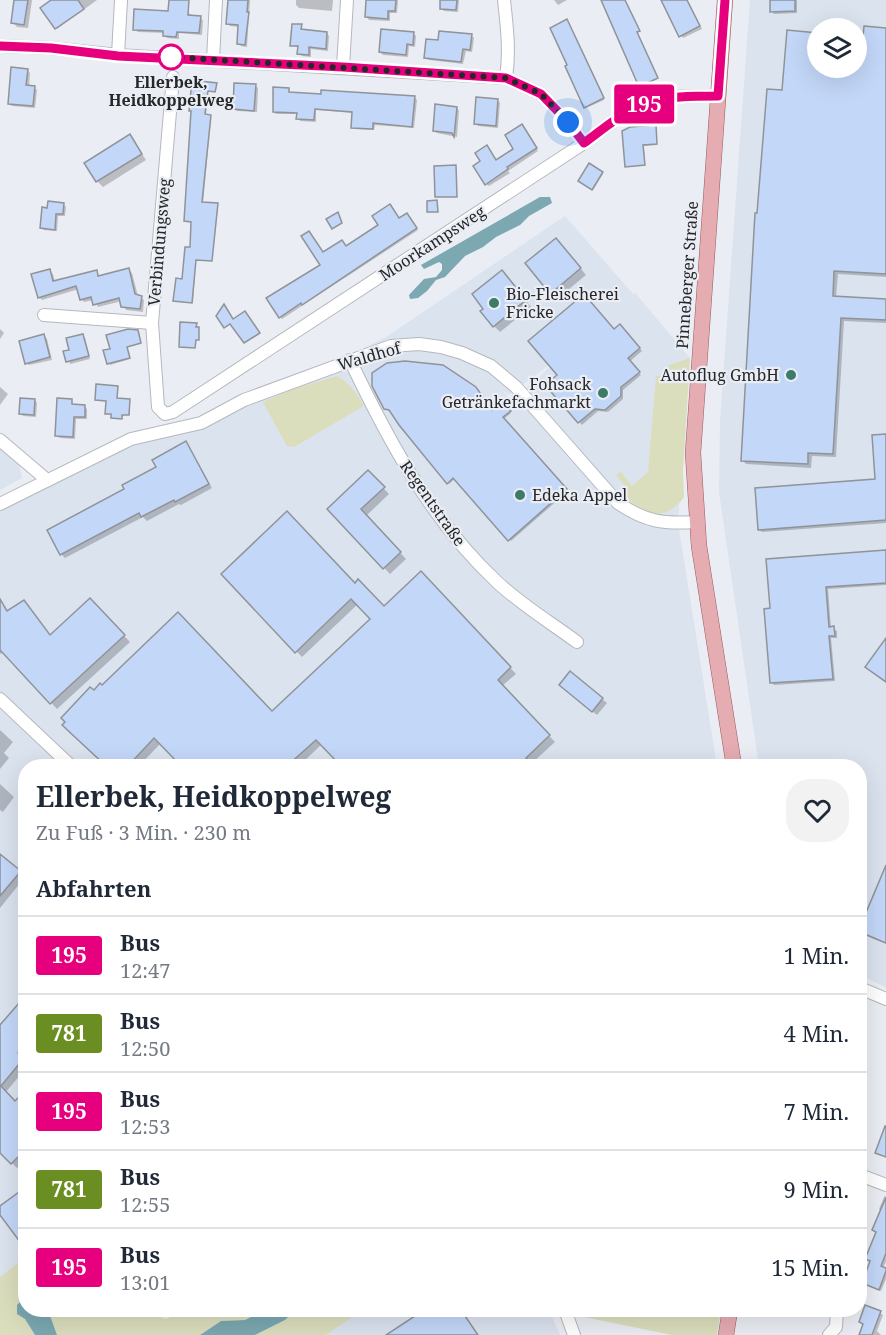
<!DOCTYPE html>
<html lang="de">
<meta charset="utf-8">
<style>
:root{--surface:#fff;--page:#f2f2f3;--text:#1f2937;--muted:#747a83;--line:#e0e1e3}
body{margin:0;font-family:"Noto Serif",serif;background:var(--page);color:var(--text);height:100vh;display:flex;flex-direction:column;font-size:22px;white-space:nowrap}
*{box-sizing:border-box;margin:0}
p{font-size:20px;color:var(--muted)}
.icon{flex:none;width:33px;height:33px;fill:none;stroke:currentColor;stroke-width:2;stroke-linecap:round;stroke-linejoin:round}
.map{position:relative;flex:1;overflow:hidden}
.drawer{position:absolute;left:18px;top:759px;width:849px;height:558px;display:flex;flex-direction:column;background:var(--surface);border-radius:24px;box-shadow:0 6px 24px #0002}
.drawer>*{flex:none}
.badge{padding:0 12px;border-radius:4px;font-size:21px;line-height:39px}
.fabs{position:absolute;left:807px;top:18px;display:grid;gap:12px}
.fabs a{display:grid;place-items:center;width:60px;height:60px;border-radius:50%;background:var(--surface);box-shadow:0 6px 24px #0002;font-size:30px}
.you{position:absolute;width:30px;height:30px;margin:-15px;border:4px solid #fff;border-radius:50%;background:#1a73e8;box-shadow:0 0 0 9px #1a73e833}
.map>.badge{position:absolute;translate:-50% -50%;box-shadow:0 0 0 3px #fff}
h2{padding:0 18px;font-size:22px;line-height:54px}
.round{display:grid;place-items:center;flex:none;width:63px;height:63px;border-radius:24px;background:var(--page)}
.summary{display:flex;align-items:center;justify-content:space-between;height:102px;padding:0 18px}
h1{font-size:28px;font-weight:700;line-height:45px}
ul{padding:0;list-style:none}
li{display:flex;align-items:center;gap:18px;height:78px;padding:0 18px;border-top:2px solid var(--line)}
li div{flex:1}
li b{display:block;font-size:22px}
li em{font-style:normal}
li .badge{min-width:66px;font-weight:700;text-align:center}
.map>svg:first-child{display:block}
.built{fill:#dbe3ef;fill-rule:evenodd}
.green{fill:#dbdebd}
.water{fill:#7ba8b1}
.shadow{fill:#0003}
.building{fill:#c3d7f8;stroke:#909398;stroke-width:1.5}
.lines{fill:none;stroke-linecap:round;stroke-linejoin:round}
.minor-casing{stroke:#b5b8bd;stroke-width:14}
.major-casing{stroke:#975a60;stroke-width:16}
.minor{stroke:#fff;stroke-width:12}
.major{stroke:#e5acb2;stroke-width:15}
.line-casing{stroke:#fff;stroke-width:14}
.line{stroke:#e6007e;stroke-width:9}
.walk{stroke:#252729;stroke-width:6;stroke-dasharray:0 10.8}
.stop-dot{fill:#fff;stroke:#e6007e;stroke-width:3}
.poi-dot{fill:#3c7b68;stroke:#eaedf3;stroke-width:2}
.labels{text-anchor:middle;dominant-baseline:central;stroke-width:4.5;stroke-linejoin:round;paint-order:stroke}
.stop-label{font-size:16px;font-weight:bold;fill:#252729;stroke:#eaedf3}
.street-label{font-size:16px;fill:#252729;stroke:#eaedf3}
.poi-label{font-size:16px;fill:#252729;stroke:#eaedf3;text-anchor:start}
</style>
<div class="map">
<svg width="886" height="1335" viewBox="0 0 886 1335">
<rect width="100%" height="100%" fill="#eaedf3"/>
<g class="built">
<path d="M750,0H886V987L860,975V766H759L719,492L720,421ZM818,28H856V68H818Z"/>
<path d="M565,216L633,294L635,293L690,358L678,523L717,766H26V1257L0,1277V510L137,443L204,425L276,393L386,337ZM564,354L512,401L502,390L509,395Z"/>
<polygon points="0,447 19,462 22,478 0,490"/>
<polygon points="363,1310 549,1310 560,1335 326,1335"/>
</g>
<g class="green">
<path d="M690,358L683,471L684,497C666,522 649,515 626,499L624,485L616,475L621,472L632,486L648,472L656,376H668L669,365Z"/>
<path d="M337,376C351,384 357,393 364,406L294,447L287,446L263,402L293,389Z"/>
<polygon points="25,1257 25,1297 23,1298 25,1319 35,1335 0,1335 0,1277"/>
<polygon points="48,1310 152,1310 154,1315 166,1319 185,1310 265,1310 245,1320 221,1321 200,1335 57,1335"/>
<polygon points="295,1310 363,1310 326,1335 255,1335 285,1320"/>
<polygon points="572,1310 721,1310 717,1335 672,1335 574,1315"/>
</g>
<g class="water">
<polygon points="540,197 550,197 552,203 529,216 520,225 496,237 483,247 465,256 445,277 436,280 427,291 418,298 410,299 409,295 424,279 436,277 442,270 442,264 439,262 424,269 421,265"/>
<polygon points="25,1297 26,1310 48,1310 57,1335 35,1335 25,1319 17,1314 17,1305"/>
<polygon points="265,1310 295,1310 285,1320 255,1335 200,1335 221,1321 245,1320"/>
</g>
<g class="shadow">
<polygon points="16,0 32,0 28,28 17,27 13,22"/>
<polygon points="54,0 97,0 57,29 42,8"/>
<polygon points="229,0 250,0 247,47 241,46 239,44 240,27 230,26 227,23"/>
<polygon points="296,0 333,0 332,11 299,8 296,5"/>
<polygon points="368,0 398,0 397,13 390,13 390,21 369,20 367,17"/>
<polygon points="442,0 459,0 458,12 444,11 441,8"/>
<polygon points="554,0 567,0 558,5"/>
<polygon points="610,0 624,0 639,32 637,33 658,79 641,86"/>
<polygon points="662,0 687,0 702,29 683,38"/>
<polygon points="772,0 797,0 797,13 774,14 772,11"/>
<polygon points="188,13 203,20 202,35 179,33 179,39 167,38 165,33 138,32 135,30"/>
<polygon points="568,22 604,100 586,108 569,66"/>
<polygon points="301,26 303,31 327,33 329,36 328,51 311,49 311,57 302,56 299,53 299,48 291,45"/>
<polygon points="886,29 886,277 838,274 836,297 886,300 886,323 844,321 836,457 812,456 811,468 746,464 742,460 758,215 783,91 818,68 856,68 864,39"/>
<polygon points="414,34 416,36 415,47 409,46 408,57 383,55 380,52"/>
<polygon points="471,35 474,38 472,52 466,51 463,64 429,60 426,58 439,42"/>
<polygon points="27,70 30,73 29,87 34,88 37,90 35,108 12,106 9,103"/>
<polygon points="194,82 217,85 216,92 208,91 206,116 211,117 203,204 218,206 212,261 196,260 193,303 176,301 184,281 191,249 193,222 186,221"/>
<polygon points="256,86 258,88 257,112 237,111 234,109"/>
<polygon points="288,89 290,94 415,98 417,100 414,128 375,125 374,130 355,129 353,127 354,113 316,110 316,122 300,121 298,114 276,114 274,111"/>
<polygon points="497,100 500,103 498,128 478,126 476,124"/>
<polygon points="457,108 459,111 457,137 437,133 434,131"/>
<polygon points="656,128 657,145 644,146 645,165 627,167"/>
<polygon points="524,129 538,151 508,171 510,173 489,186 486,184 482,162 497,161 515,149"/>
<polygon points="130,136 146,160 103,187 97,181"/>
<polygon points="590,165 603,174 593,190 580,181"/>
<polygon points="63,204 66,207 65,216 58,216 57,231 44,230 41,227 48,209"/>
<polygon points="409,216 418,230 282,319 280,317 322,265 323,254 346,248"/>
<polygon points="562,246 586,275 557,299 527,263"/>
<polygon points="128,270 132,273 138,296 144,300 143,312 126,310 122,301 98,307 94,300 84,302 81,299 79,289 42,300 39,297 49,271 53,274 55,282 96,272 100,277"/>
<polygon points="508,278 531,307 500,332 494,326"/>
<polygon points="620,326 642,351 629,362 641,375 623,390 623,399 608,412 598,411 582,425 547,385"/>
<polygon points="0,329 4,333 0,339"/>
<polygon points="138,333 141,344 127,347 130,359 110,365 105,351 112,350"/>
<polygon points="82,335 85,338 90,359 70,364 65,352 71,351"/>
<polygon points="44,336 47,339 52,360 29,365 27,363"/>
<polygon points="0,387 8,394 0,405"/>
<polygon points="117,387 118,400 130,402 130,415 123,415 122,419 114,418 113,414 108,414 107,401 97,400"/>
<polygon points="35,400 37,403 36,417 23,416 21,413"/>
<polygon points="71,400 74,406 84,406 87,409 87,419 76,419 75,439 60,438 57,436"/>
<polygon points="504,404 511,413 504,419 567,492 511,541 456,478 449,484 448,483 392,411 385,408 493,411"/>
<polygon points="886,436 886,523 762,532 759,530 876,480"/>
<polygon points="186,443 212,488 181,505 179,504 147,521 143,517 65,558 61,554 126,490 158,468"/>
<polygon points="368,472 389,494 366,516 406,559 390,574 329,509"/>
<polygon points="886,551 886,585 828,589 831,628 837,631 837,638 831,638 835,681 774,685 772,683 772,610"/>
<polygon points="223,574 355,585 384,608 427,579 516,674 502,686 555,742 531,764 533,766 343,766 322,744 299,766 183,766 161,743 139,766 108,766 64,725 94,692 272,713 372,619 358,604 302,657"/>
<polygon points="90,600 130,642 57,709 4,652 0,654 0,605 2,604 8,612 51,636"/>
<polygon points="570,673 607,703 597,715 565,689"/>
<polygon points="0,730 13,742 4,753 9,758 0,769"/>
<polygon points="704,760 708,766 683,766 686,764"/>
<polygon points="0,784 14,797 3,812 0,810"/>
<polygon points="26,786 26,799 19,793"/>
<polygon points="0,856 25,877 0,908"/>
<polygon points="886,868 886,944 864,935 860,930"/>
<polygon points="26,997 26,1056 23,1059 26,1062 26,1068 5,1093 15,1103 26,1093 26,1160 17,1168 0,1151 0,1027"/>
<polygon points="885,1195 886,1262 883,1268 886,1269 886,1279 881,1291 864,1282 872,1262 866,1259 877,1233 874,1230 881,1211 879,1209"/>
<polygon points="880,1313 883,1315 877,1331 881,1335 861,1335 865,1325 860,1322"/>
</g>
<g class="building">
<polygon points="14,0 28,0 24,25 11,23"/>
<polygon points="51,0 78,0 84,9 55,29 40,8"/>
<polygon points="169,0 189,0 188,15 201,16 199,33 177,32 176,37 163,36 163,31 133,30 134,9 168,11"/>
<polygon points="228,0 248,0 247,12 249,12 245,45 237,44 238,25 226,24"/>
<polygon points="366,0 396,0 395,11 388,11 388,19 365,17"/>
<polygon points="440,0 457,0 456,10 440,9"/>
<polygon points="601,0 625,0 640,31 637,32 658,78 639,87"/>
<polygon points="661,0 687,0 700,26 679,37"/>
<polygon points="770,0 795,0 795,11 770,12"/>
<polygon points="567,19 604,98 584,108 565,66 567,65 550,28"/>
<polygon points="292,24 302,24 301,29 327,32 326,49 309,47 309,55 297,54 298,46 290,46"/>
<polygon points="864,26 886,28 886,274 834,271 833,296 886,299 886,320 841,318 833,454 808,453 808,464 741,461 755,213 757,213 767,89 782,90 787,30 818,33 818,68 856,68 856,36 863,37"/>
<polygon points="381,29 414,32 413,45 407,44 406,55 379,52"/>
<polygon points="439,31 472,34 470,50 463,49 461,62 424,58 426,39 438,40"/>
<polygon points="11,67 28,69 26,85 35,86 33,106 8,104"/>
<polygon points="192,80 217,83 215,92 208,91 205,114 211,115 202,202 218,203 212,261 196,260 192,303 173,301 176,278 182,279 185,247 190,247 191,222 184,221 191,111 189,111"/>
<polygon points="234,83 256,84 254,111 233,109"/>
<polygon points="273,87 289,88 289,92 321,94 321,90 415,96 412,127 373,123 373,129 351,128 352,112 315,109 314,120 296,119 297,113 273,112"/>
<polygon points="476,97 498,99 496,126 474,124"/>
<polygon points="435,104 457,107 454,137 452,133 433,131"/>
<polygon points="522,124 537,148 507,167 508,169 485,185 473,166 480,161 475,153 487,145 496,160 513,149 505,135"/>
<polygon points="656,125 657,144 643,145 645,165 625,167 622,131 630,127"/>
<polygon points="130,134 142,154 96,182 84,163"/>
<polygon points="589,163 603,172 592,190 578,181"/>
<polygon points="456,165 457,197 435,197 434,166"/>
<polygon points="437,200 438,212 427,212 427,201"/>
<polygon points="48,201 64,203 63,214 56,214 55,230 40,228 42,207 47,208"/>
<polygon points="390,204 399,218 407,213 417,228 302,305 301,303 279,318 266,298 320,265 301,236 309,231 323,252 342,240 346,246 378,225 372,216"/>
<polygon points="338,212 342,223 332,229 326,219"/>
<polygon points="556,238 581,268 550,294 525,263"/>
<polygon points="129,268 135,294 142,296 140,309 121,307 119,298 93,305 91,297 80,300 76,286 38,298 31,274 50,269 53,281 97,270 98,276"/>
<polygon points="502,270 526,300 493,327 480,311 483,309 472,294"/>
<polygon points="584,294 614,329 620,324 640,348 628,358 640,372 621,387 621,396 605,410 595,409 578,423 545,385 557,375 528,341"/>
<polygon points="224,304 233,319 245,311 260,333 244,343 230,324 224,328 216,316"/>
<polygon points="180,322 197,323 196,327 199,327 199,340 196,340 195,348 179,347"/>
<polygon points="128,329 138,330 141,343 127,347 130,358 107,364 103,350 110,349 106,335"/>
<polygon points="44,334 50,357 25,364 19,341"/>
<polygon points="83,334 89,356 66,362 63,351 69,350 66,338"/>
<polygon points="405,361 443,365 476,387 492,410 502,401 511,411 503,417 567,489 508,541 453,478 447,484 399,425 389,410 384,409 372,386 372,373 387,363"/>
<polygon points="96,384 118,386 117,398 130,399 129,415 122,415 122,419 111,418 111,414 105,414 106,401 95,400"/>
<polygon points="20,398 35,399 34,415 19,414"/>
<polygon points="57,398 72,399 72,404 85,405 85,417 74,417 73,437 55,436"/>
<polygon points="886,434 886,520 758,530 755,488 875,479 872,435"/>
<polygon points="186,441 209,484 175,502 174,500 141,517 139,513 60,555 47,530 124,489 122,485 156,467 152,460"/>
<polygon points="368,470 385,487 361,509 401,552 383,569 327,509"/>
<polygon points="287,511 355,583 358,579 384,606 421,571 511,667 498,680 550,735 526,758 535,766 341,766 316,740 287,766 181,766 154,738 128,766 106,766 62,725 65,722 61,718 90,687 94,690 100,683 102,685 178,612 272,711 370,619 351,599 295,653 221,574"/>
<polygon points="886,550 886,583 826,587 829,627 834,626 835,636 829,636 833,679 770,683 764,609 770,608 766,559"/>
<polygon points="90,598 125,635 50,704 0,650 0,599 7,611 24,600 50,635"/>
<polygon points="886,638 886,682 865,667"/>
<polygon points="570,671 603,698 592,712 559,685"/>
<polygon points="0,854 21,871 0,896"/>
<polygon points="886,865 886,943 860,932 860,927"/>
<polygon points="26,995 26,1044 18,1053 24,1058 1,1086 15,1101 26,1090 26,1149 11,1164 0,1153 0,1025"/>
<polygon points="885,1126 886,1126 886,1157 875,1153"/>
<polygon points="26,1187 26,1250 0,1215 0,1206"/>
<polygon points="886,1197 886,1253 881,1266 886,1268 886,1271 879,1290 862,1283 870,1261 865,1259 876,1232 872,1230"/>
<polygon points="865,1305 881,1311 872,1335 859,1335 863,1324 859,1322"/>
<polygon points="424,1310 461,1310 478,1335 386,1335"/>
</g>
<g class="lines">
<defs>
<g id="minor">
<path d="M504,0C507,27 510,52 506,78"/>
<polyline points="0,46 51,48 118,55 506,78 541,94 568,122 584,143"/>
<polyline points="118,55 121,0"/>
<polyline points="213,60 216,0"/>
<polyline points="343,67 347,0"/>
<path d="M173,77L152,323L158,407L165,414L173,412L584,143C603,129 622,113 643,104C666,95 694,96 718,96"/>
<polyline points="44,315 152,323"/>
<path d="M350,360C388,440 431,520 496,581C520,604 550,622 577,642"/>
<polyline points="0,440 47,480"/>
<path d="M0,504L131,439L201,423L244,400L391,346L419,344L441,347L462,353L491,366L516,387L618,503C646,522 663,524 696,522"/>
<polyline points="0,699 71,766"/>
<polyline points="860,988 886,999"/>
<polyline points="860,1175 886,1185"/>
<polyline points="565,1310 574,1335"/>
<polyline points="829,1335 836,1327 837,1310"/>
</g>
<g id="major">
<polyline points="725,0 693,453 699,546 734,766"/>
<polyline points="726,1335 730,1310"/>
</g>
</defs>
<use href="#minor" class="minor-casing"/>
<use href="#major" class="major-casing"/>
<use href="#minor" class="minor"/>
<use href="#major" class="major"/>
</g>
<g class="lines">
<defs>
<path id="line" d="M0,46L51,48L118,56L343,67L506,78L541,94L568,122L584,143C603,129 622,113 643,104C665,96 695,96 718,96L725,0"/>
</defs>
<use href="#line" class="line-casing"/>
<use href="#line" class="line"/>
<polyline class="walk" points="171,57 506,78 541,94 568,122"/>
</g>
<circle class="stop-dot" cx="171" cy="57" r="12"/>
<g class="poi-dot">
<circle cx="494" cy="303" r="6"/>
<circle cx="791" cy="375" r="6"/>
<circle cx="603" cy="393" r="6"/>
<circle cx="520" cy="495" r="6"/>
</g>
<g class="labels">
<g class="stop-label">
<text x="171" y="82">Ellerbek,<tspan x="171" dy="18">Heidkoppelweg</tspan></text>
</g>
<g class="street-label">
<text transform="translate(159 242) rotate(-85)">Verbindungsweg</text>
<text transform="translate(432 243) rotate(-33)">Moorkampsweg</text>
<text transform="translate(687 275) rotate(-86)">Pinneberger Straße</text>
<text transform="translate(369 356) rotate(-16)">Waldhof</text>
<text transform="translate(433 503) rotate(55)">Regentstraße</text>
</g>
<g class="poi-label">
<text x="506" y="294">Bio-Fleischerei<tspan x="506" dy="18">Fricke</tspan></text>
<text x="779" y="375" text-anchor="end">Autoflug GmbH</text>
<text x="591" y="384" text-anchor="end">Fohsack<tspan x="591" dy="18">Getränkefachmarkt</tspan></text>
<text x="532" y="495">Edeka Appel</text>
</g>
</g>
</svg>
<div class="fabs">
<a><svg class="icon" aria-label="layers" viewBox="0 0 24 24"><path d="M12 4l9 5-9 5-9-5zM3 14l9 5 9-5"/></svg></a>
</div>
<div class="you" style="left:568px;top:122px"></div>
<b class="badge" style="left:644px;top:104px;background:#e6007e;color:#fff">195</b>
<section class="drawer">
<div class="summary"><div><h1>Ellerbek, Heidkoppelweg</h1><p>Zu Fuß · 3 Min. · 230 m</p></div><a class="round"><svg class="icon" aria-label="heart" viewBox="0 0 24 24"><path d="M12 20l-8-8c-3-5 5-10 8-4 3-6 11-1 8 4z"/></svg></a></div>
<h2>Abfahrten</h2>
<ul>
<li><span class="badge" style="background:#e6007e;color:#fff">195</span><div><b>Bus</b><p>12:47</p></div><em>1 Min.</em></li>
<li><span class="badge" style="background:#6b8e23;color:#fff">781</span><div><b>Bus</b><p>12:50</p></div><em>4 Min.</em></li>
<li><span class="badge" style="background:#e6007e;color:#fff">195</span><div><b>Bus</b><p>12:53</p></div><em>7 Min.</em></li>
<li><span class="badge" style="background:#6b8e23;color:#fff">781</span><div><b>Bus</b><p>12:55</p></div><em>9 Min.</em></li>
<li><span class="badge" style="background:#e6007e;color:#fff">195</span><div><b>Bus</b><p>13:01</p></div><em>15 Min.</em></li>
</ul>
</section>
</div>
